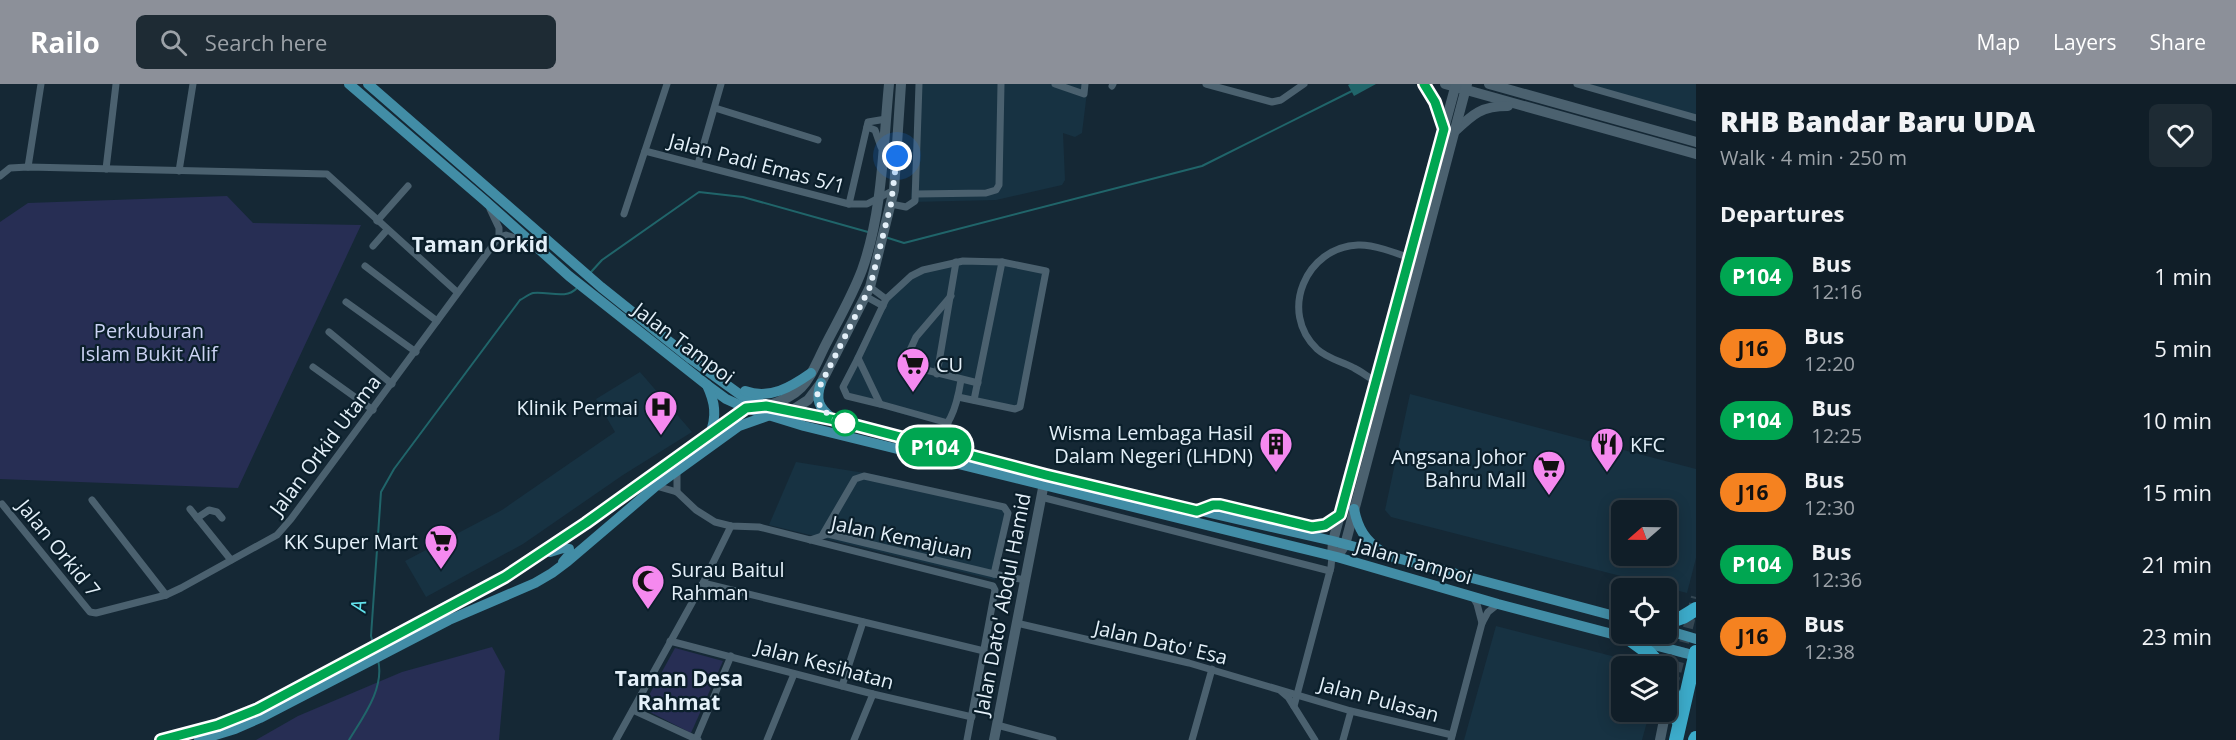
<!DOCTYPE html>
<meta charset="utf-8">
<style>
:root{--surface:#101e28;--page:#1e2b34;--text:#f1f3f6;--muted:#9ca2a8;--line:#303c45;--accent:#8c9099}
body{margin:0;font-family:"Open Sans",sans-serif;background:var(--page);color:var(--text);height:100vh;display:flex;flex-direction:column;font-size:22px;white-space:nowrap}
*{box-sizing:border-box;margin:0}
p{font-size:20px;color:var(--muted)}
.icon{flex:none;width:33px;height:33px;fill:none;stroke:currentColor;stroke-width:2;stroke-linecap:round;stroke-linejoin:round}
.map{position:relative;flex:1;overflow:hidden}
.panel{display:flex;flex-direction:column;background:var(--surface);width:540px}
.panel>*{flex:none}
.badge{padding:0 12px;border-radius:20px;font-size:21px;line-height:39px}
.needle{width:39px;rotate:250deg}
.tools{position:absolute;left:1611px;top:416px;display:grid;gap:12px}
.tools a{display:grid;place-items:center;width:66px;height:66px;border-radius:9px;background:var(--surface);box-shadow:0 3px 15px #0003,0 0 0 2px var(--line);font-size:30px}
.you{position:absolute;width:30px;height:30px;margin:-15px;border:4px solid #fff;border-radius:50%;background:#1a73e8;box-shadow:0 0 0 9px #1a73e833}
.map>.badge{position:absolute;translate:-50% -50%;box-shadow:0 0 0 3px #fff}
h2{padding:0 24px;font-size:22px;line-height:54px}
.round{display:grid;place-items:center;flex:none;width:63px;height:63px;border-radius:9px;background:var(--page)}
.headline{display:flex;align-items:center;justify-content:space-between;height:102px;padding:0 24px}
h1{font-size:28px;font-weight:800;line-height:45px}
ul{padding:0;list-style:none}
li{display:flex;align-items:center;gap:18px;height:72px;padding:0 24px}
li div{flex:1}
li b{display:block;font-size:22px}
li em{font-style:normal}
li .badge{min-width:66px;font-weight:700;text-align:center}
header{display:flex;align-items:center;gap:36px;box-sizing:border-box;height:84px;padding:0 30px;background:var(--accent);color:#fff}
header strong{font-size:28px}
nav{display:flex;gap:33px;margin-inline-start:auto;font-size:21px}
.search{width:420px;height:54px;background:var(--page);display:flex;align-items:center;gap:15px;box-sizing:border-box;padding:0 21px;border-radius:9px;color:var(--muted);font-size:22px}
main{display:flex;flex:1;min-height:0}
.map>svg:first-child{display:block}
.built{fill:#173242;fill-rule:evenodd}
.green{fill:#272e54}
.water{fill:#20656a}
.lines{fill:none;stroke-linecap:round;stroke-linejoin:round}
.stream{stroke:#20656a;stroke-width:2}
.secondary-tunnel{stroke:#344652;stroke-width:10;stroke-dasharray:10 5;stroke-linecap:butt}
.street{stroke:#4b616f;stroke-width:7}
.secondary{stroke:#4b616f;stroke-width:10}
.primary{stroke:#428da6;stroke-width:10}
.highway{stroke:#3cabca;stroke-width:14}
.line-casing{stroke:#fff;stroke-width:14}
.line{stroke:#00a651;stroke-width:9}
.walk{stroke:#e4f0f9;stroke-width:6;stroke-dasharray:0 10.8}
.stop-dot{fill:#fff;stroke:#00a651;stroke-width:3}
.labels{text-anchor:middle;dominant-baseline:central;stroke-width:4.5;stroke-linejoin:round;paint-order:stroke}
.street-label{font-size:20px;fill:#e4f0f9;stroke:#0b1f2b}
.park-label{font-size:20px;fill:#cbd2f3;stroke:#0b1f2b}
.poi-label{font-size:20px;fill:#e4f0f9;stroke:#0b1f2b;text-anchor:end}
.neighbourhood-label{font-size:21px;font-weight:bold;fill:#e4f0f9;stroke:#0b1f2b}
.water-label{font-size:21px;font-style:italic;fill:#63e4ee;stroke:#0b1f2b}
</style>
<header>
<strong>Railo</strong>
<div class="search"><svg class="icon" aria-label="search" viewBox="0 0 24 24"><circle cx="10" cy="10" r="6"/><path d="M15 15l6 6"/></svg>Search here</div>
<nav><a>Map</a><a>Layers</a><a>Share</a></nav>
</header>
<main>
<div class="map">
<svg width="1696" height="656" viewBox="0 0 1696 656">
<rect width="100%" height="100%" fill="#152835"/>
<g class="built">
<polygon points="916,0 1088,0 1082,49 1075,53 1063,49 1065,96 1062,101 996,116 911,118"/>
<polygon points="1574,0 1696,0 1696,37"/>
<polygon points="1003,175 1047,184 1022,325 961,316 949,343 846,314 843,311 840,302 879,223 922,183"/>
<polygon points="640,288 692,348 623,391 523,460 426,513 405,477 502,426 615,348 596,315"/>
<path d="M1410,310L1696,385V474L1687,509L1391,433L1385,426ZM1622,426H1666V471H1622Z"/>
<polygon points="796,378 877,391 1008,422 1010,428 995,496 769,441"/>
<polygon points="1496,542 1631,577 1634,582 1622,582 1622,627 1650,627 1642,656 1464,656"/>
</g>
<g class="green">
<polygon points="227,112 253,139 361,141 238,404 0,395 0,138 28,119"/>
<polygon points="492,563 505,587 499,656 256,656 298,632 402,588"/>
<polygon points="675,564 723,577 691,649 642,624"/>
</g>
<polygon class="water" points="1350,0 1376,0 1354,12 1348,1"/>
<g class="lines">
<g class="stream">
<polyline points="885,153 904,159 1202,82 1352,7"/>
<polyline points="591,188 602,176 699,108 743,113 868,148"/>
<path d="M373,559L371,552L381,408L394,385L520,216C524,214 529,210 533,209C548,207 566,216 577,204"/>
<path d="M349,656C363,633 385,604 378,576"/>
</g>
<polyline class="secondary-tunnel" points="1665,631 1696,513"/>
<g class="street">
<polyline points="1055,0 1084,10 1085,0"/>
<polyline points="1206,0 1272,18 1281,16 1304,0"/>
<polyline points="1577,0 1696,34"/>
<polyline points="1112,2 1113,0"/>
<polyline points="715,24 818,56"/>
<polyline points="867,43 875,46 881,63"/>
<polyline points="645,67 849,120 867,120 894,106"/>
<polyline points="698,80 721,0"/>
<polyline points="28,83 41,0"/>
<polyline points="106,85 116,0"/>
<polyline points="179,87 193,0"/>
<polyline points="0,92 10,84 28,83 327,90 457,208"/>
<polyline points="916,110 986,109 996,106 999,101 1001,0"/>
<polyline points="849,120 868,38 886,35"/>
<polyline points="891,120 906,123 915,117 919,0"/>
<polyline points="490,125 499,144 499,153"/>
<polyline points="624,130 667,0"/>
<polyline points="377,137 408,102"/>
<polyline points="373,162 387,146"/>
<polyline points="365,182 437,237"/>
<polyline points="870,203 886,215"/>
<polyline points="865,212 883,222"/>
<polyline points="951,212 916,253 906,275 910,282 978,299"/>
<polyline points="346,218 416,268"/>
<polyline points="329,248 392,300"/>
<polyline points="858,274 843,303 847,312 880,320"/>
<polyline points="313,283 373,326"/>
<polyline points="937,290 956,178"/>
<path d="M1377,298C1369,294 1362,288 1354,284C1341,277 1328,275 1317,265C1278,228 1306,163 1358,161C1375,160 1404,172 1421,178"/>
<polyline points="974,316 1002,178"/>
<polyline points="948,339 880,320 858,274 886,215 911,192 923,186 963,177 1002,178 1046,187 1020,323 1015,325 958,313"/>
<path d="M922,357C950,351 957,321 961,296"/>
<polyline points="677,387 677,408"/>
<polyline points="656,402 677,408 696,426 715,438 731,442 759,443 993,502 995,506 967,656"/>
<polyline points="1041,413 1330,487"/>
<polyline points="92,416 166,511"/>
<polyline points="2,420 90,528 96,529 166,511 181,504 277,451 291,435 499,153 506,151 527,158"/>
<polyline points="190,425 231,476"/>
<polyline points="197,434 209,426 217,428 222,434"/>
<polyline points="823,450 855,395 864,392 1004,423 1008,429 994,490"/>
<polyline points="810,456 828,450 994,490 1025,496"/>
<polyline points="703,499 984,567"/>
<polyline points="1473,513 1477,520 1482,539"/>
<polyline points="1016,539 1189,579 1351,627 1452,651"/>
<polyline points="670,557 873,610 972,633"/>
<polyline points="842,602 863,538"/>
<polyline points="1281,607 1288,613 1315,656"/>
<polyline points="1294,622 1331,483 1332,472"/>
<polyline points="633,626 698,656"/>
<polyline points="997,641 1053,656"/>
<polyline points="696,655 731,572"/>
<polyline points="616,656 703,499 731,442"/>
<polyline points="767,656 794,590"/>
<polyline points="854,656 873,610"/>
<polyline points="1192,656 1212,585"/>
<polyline points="1343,656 1351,627"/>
<polyline points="1451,656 1482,539 1488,528 1498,520"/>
</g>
<g class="secondary">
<polyline points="1424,0 1435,18 1444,44"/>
<polyline points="1445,0 1696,70"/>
<polyline points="1489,0 1696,58"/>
<path d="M1454,48C1473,30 1481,22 1508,22"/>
<path d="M766,322C809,310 809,292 828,256C840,233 853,210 862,186C883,127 883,61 889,0"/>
<polyline points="791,327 808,316 821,299 870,203 894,106 901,0"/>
<polyline points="1332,472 1333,457 1456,0"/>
<polyline points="1337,473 1345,461 1467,0"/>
<polyline points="994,656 1045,394"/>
<polyline points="1660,656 1665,631"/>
</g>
<g class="primary">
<polyline points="349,0 484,116 569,192 707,301 726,315 746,324 804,342 1337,473 1498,520 1696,572"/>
<polyline points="368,0 601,203 691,275 742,312 766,322 835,336 1045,391 1333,457 1622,534"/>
<path d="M821,299C815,316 819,324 832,334"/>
<path d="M707,301C715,318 717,332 710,350"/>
<path d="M745,307C770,316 791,303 811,289"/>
<path d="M1354,425C1358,445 1365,456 1382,468"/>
<polyline points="1197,427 1213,421 1220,421 1312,443 1325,441 1340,431"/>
<polyline points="550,468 563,464 569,465 569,471 563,478"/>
<polyline points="1666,546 1696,555"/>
<polyline points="161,656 218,641 257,625 505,493 571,450 740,328 751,324"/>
<polyline points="199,656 235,645 260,634 449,536 535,499 552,489 568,477 656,402 739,342 770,331"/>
</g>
<g class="highway">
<polyline points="1666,539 1683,533 1696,525"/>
<polyline points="1627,553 1649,569 1661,582"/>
<polyline points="1666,591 1675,614 1677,635"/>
<polyline points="1676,656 1696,568"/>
<polyline points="1695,656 1696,654"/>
</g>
</g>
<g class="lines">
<defs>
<polyline id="line" points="161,656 218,641 258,625 505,493 586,439 746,324 766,322 835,336 1046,391 1197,427 1213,421 1220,421 1312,443 1325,441 1340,431 1444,45 1435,18 1424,0"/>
</defs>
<use href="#line" class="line-casing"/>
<use href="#line" class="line"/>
<polyline class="walk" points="845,339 835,336 820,323 817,308 870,203 891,120 897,72"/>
</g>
<defs>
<symbol id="supermarket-pin" viewBox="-11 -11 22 30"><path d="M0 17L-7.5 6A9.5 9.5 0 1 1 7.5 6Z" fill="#f589ef" stroke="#0b1f2b"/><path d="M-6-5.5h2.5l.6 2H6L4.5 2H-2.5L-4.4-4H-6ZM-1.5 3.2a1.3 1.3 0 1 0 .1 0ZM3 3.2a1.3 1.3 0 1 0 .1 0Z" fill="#111"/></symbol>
<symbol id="hospital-pin" viewBox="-11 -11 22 30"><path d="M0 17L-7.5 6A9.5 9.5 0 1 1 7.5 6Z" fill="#f589ef" stroke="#0b1f2b"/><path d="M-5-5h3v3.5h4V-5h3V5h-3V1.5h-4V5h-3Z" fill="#111"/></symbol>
<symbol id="building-pin" viewBox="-11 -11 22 30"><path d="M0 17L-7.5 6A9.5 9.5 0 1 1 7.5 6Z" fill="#f589ef" stroke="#0b1f2b"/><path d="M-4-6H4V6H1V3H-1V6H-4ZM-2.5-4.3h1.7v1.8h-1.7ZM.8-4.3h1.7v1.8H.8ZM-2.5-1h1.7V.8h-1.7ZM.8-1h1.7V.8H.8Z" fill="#111"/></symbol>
<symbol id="restaurant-pin" viewBox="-11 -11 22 30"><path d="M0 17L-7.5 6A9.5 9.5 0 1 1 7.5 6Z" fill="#f589ef" stroke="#0b1f2b"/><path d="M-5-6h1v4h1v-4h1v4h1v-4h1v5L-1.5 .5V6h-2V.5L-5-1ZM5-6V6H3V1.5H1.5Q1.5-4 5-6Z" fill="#111"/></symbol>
<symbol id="mosque-pin" viewBox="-11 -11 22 30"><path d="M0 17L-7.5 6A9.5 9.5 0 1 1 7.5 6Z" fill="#f589ef" stroke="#0b1f2b"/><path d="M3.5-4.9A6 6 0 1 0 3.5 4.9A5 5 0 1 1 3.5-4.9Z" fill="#111"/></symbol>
</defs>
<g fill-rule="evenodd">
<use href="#supermarket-pin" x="894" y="261" width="38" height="52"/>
<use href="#hospital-pin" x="642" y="304" width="38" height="52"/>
<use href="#building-pin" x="1257" y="341" width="38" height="52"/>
<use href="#restaurant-pin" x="1588" y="341" width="38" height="52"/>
<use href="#supermarket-pin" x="1530" y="364" width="38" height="52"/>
<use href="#supermarket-pin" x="422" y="438" width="38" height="52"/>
<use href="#mosque-pin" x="629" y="478" width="38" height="52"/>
</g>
<circle class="stop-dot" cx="845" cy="339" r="12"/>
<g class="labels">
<g class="street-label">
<text transform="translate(757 79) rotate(15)">Jalan Padi Emas 5/1</text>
<text transform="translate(684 259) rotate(37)">Jalan Tampoi</text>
<text transform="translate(325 361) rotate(-53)">Jalan Orkid Utama</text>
<text transform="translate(902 453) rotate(12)">Jalan Kemajuan</text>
<text transform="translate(59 464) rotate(51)">Jalan Orkid 7</text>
<text transform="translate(1414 477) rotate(16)">Jalan Tampoi</text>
<text transform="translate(1002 520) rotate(-79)">Jalan Dato' Abdul Hamid</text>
<text transform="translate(1161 558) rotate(13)">Jalan Dato' Esa</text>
<text transform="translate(825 580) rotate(15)">Jalan Kesihatan</text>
<text transform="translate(1379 615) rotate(15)">Jalan Pulasan</text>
</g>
<g class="park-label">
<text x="149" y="246">Perkuburan<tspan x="149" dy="23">Islam Bukit Alif</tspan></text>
</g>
<g class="poi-label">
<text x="936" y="280" text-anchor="start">CU</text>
<text x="638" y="323">Klinik Permai</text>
<text x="1253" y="348">Wisma Lembaga Hasil<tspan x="1253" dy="23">Dalam Negeri (LHDN)</tspan></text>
<text x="1630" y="360" text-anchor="start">KFC</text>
<text x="1526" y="372">Angsana Johor<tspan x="1526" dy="23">Bahru Mall</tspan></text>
<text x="418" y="457">KK Super Mart</text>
<text x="671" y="485" text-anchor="start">Surau Baitul<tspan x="671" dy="23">Rahman</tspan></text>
</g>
<g class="neighbourhood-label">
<text x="480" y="160">Taman Orkid</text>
<text x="679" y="594">Taman Desa<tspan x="679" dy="24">Rahmat</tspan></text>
</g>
<g class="water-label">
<text transform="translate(358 522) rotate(-86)">A</text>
</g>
</g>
</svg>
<div class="tools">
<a><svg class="needle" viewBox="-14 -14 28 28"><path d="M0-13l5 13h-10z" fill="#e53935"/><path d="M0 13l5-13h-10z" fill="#9ca2a8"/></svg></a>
<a><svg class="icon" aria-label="locate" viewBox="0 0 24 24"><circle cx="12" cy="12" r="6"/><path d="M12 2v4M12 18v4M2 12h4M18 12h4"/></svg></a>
<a><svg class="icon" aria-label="layers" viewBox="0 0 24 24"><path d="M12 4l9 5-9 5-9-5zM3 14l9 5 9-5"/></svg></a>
</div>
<div class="you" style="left:897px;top:72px"></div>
<b class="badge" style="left:935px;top:363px;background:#00a651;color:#fff">P104</b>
</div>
<section class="panel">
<div class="headline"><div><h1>RHB Bandar Baru UDA</h1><p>Walk · 4 min · 250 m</p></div><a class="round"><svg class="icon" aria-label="heart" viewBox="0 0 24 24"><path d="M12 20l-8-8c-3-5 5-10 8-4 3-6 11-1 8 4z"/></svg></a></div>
<h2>Departures</h2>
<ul>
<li><span class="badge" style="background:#00a651;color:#fff">P104</span><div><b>Bus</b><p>12:16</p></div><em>1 min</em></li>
<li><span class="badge" style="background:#f58220;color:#111">J16</span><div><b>Bus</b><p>12:20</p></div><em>5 min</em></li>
<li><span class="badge" style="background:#00a651;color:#fff">P104</span><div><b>Bus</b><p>12:25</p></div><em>10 min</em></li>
<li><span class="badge" style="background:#f58220;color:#111">J16</span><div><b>Bus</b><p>12:30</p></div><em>15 min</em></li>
<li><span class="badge" style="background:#00a651;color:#fff">P104</span><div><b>Bus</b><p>12:36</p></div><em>21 min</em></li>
<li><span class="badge" style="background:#f58220;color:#111">J16</span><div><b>Bus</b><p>12:38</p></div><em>23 min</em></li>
</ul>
</section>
</main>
